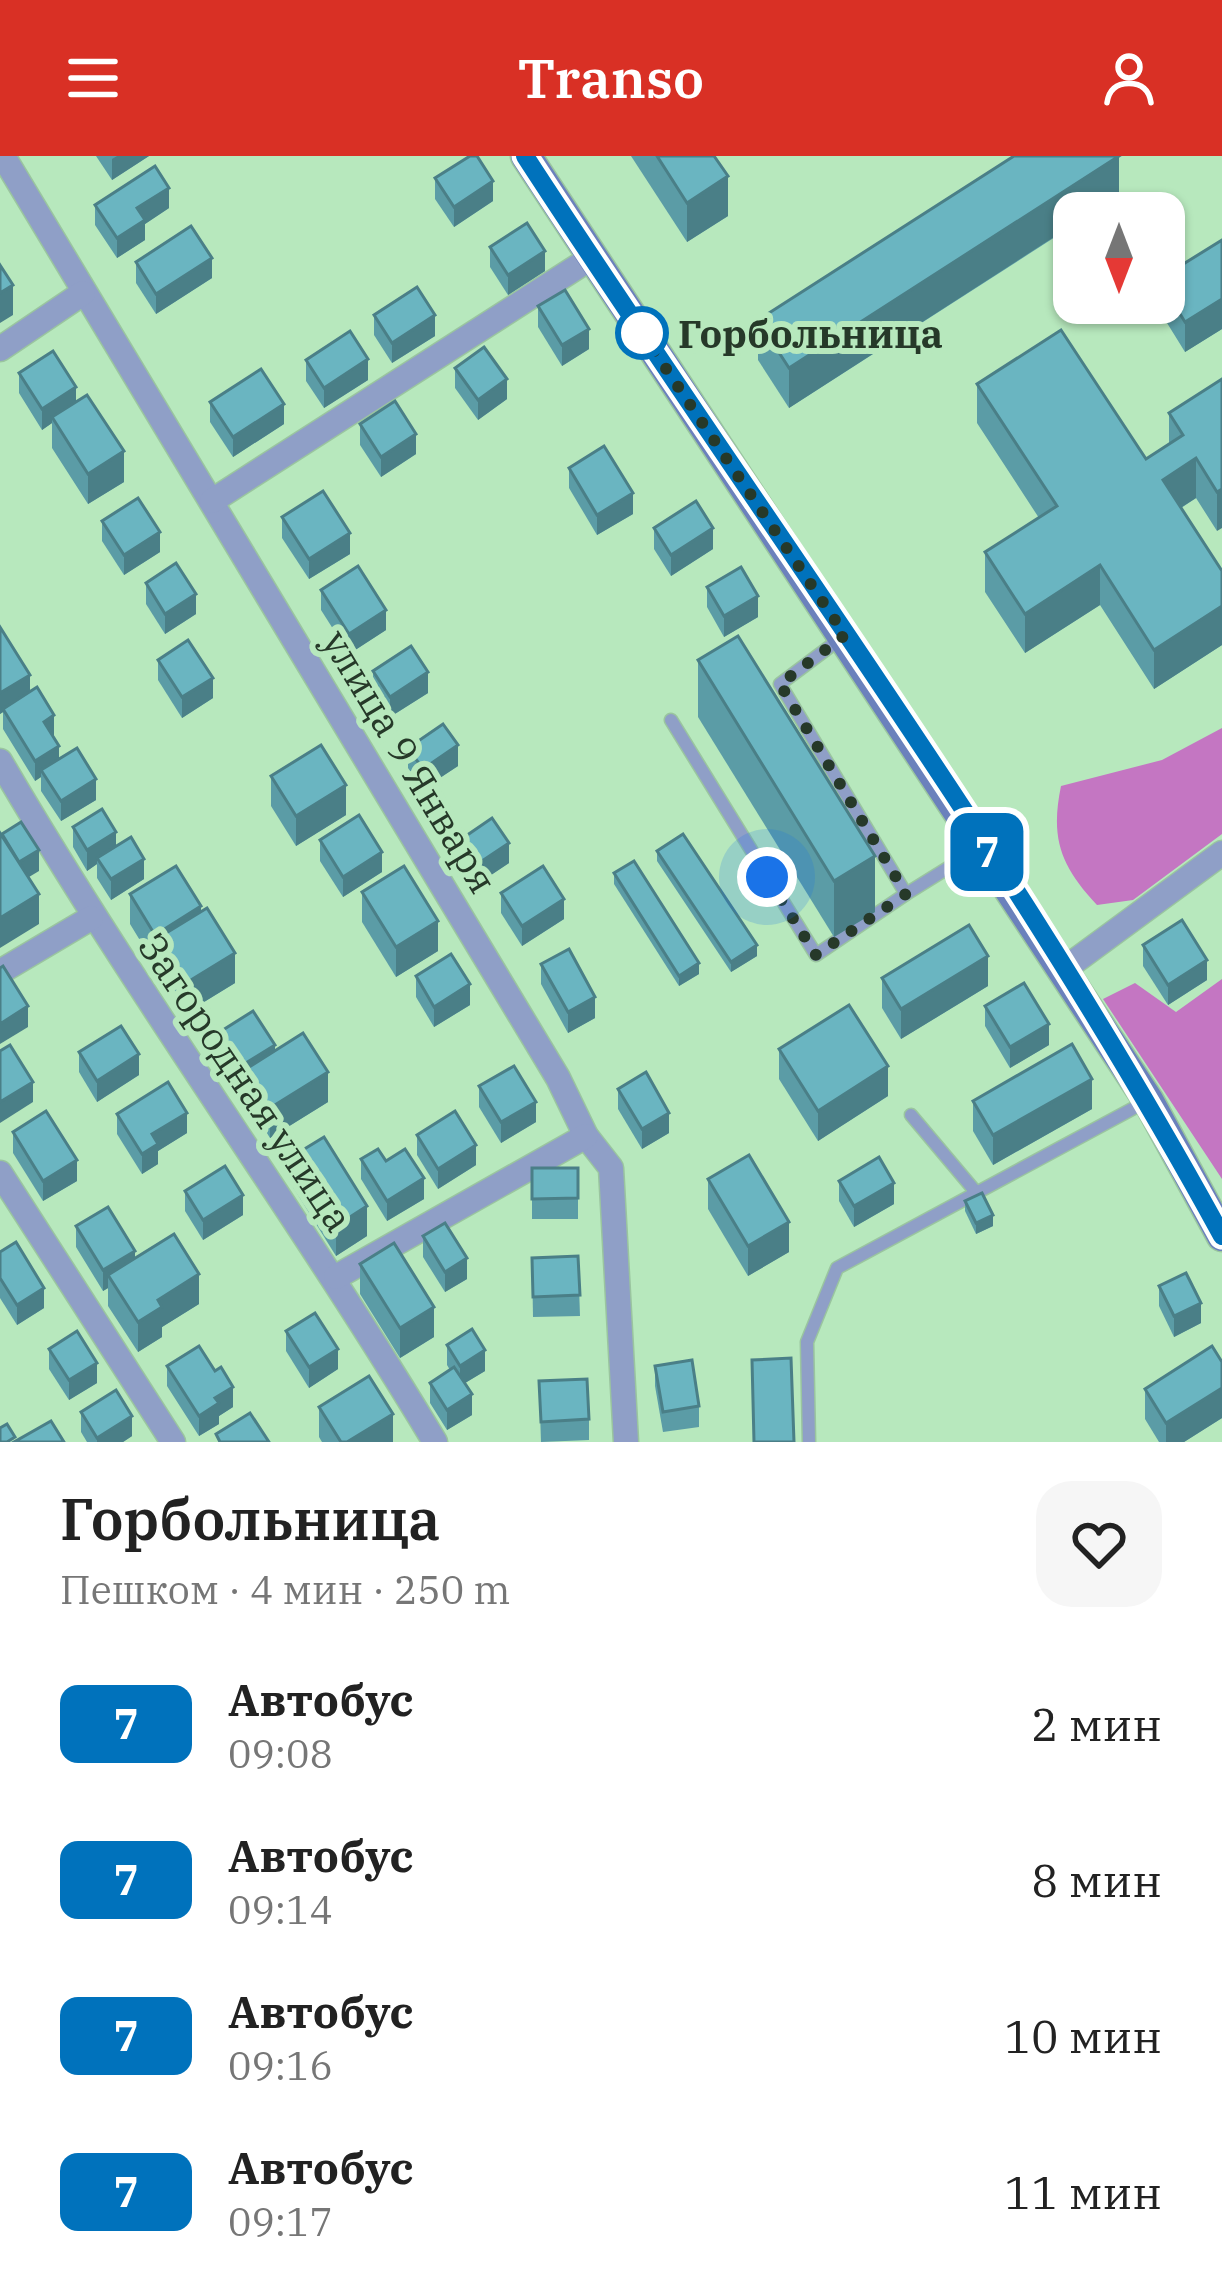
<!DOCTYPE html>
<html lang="ru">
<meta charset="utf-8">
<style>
:root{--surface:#fff;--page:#f6f6f6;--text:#222;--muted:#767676;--accent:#d93025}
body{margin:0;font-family:"IBM Plex Serif",serif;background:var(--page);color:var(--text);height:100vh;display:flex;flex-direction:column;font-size:45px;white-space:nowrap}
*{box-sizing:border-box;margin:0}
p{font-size:39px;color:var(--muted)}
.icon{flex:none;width:66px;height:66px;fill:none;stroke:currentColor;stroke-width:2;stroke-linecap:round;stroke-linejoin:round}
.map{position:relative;height:1286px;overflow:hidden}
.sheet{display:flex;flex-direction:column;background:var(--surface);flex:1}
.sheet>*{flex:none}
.badge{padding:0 24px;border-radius:18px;font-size:42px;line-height:78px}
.needle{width:78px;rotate:180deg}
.buttons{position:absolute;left:1053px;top:36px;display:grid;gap:24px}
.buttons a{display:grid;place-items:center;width:132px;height:132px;border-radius:24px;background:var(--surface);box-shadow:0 3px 9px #0004;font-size:60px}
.you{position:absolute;width:60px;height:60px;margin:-30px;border:9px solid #fff;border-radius:50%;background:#1a73e8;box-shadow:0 0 0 18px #1a73e833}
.map>.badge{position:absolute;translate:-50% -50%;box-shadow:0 0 0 6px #fff}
.round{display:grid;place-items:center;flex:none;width:126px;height:126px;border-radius:36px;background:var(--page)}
.headline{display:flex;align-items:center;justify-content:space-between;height:204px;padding:0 60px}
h1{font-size:57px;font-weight:600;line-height:90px}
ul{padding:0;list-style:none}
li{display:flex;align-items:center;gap:36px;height:156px;padding:0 60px}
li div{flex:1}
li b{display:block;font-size:45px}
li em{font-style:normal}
li .badge{min-width:132px;font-weight:700;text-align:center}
header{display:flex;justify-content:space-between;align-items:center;height:156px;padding:0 60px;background:var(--accent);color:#fff;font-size:54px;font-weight:600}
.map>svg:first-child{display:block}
.forest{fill:#c476c2}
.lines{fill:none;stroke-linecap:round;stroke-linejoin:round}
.lane-casing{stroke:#9ac59f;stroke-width:15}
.street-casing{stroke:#9ac59f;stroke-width:27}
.secondary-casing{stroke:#9ac59f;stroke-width:33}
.lane{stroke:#8f9fc7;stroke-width:12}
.street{stroke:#8f9fc7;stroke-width:24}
.secondary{stroke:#6b81bc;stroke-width:30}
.wall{fill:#5b9ca6}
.shaded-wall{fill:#4a7f87}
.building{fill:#6ab5c1;stroke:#4a7f87;stroke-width:3}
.line-casing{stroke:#fff;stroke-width:27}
.line{stroke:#0072bc;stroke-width:18}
.walk{stroke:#263929;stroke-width:12;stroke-dasharray:0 21.6}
.stop-dot{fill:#fff;stroke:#0072bc;stroke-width:6}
.labels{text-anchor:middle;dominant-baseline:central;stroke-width:12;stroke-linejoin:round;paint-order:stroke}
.stop-label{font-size:39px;font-weight:bold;fill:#263929;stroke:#b7e8bd;text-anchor:start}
.street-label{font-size:39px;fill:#263929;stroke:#b7e8bd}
</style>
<header><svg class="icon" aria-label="menu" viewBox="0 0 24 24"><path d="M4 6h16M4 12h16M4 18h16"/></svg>Transo<svg class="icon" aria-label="person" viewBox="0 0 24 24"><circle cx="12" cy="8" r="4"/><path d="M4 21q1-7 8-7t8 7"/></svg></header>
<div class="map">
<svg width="1222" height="1286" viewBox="0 0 1222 1286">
<rect width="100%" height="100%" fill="#b7e8bd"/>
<g class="forest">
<path d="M1222,572V678L1133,744L1097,749C1061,710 1050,683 1061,630L1162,604Z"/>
<polygon points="1222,823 1222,1023 1103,843 1135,827 1176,856"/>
</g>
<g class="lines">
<defs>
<g id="lane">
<polyline points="840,483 780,528 906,738 980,692"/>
<polyline points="671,564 816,799 906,738"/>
<polyline points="911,959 975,1035"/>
<polyline points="809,1286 807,1186 837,1112 1147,945"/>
</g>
<g id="street">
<polyline points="3,0 558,922 586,980 611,1012 626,1286"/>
<polyline points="0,193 83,137"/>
<polyline points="212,345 591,102"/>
<path d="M0,605C136,838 296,1055 435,1286"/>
<polyline points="1063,814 1222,697"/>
<polyline points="0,816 91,762"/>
<polyline points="0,1017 173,1286"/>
<polyline points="336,1121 586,980"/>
</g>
<polyline id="secondary" points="526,0 1148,944 1222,1080"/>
</defs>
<use href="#lane" class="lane-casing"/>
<use href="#street" class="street-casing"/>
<use href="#secondary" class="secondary-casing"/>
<use href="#lane" class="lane"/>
<use href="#street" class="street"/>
<use href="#secondary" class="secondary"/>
</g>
<g class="wall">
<polygon points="96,0 149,0 112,24"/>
<polygon points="631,0 714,0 728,60 687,86"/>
<polygon points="435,22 493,45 454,71 435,43"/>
<polygon points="1119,40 789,252 758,204 758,164"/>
<polygon points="95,49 169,52 145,68 145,84 117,102 95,69"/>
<polygon points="1222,84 1222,173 1185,196 1159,154 1159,147 1164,147 1164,120"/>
<polygon points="490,91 545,115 508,139 490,111"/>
<polygon points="136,106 212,122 156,158 136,127"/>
<polygon points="538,150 589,193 562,210 538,171"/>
<polygon points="374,159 435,180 392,207 374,179"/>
<polygon points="306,204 368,224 324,252 306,225"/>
<polygon points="455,212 507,243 478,264 455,232"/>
<polygon points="19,217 76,246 124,326 88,348 52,292 52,267 42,274 19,237"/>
<polygon points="1222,223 1217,375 1196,342 1181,352 1222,415 1222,489 1154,533 1100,449 1025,497 985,436 985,396 1039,362 977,267 977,228 1146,303 1169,288 1169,257"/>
<polygon points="210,246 284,268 233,301 210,266"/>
<polygon points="360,268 416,298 381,321 360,289"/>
<polygon points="569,312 633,358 597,379 569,332"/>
<polygon points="282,361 350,398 309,423 282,382"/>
<polygon points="102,365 160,396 124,419 102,385"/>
<polygon points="654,372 713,393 671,420 654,393"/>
<polygon points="146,427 196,458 165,478 146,448"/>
<polygon points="707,431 758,461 724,481 707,451"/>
<polygon points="321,434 386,474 349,498 321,454"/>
<polygon points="0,471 30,536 54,580 53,581 59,604 96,644 61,665 41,635 41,621 35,625 3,573 3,556 0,558"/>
<polygon points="158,504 213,542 182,562 158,524"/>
<polygon points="698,504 875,756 834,781 698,561"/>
<polygon points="373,515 428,537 390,561 373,535"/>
<polygon points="408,592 458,610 423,633 408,612"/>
<polygon points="271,620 346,659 296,690 271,650"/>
<polygon points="73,671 116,690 144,723 111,744 97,722 97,708 87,715 73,691"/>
<polygon points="463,682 509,707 479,727 463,702"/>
<polygon points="320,684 382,716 343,741 320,705"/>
<polygon points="657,695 757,800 731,816 657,705"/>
<polygon points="614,717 699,818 679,830 614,728"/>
<polygon points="362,736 438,795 396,821 362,766"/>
<polygon points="501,737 564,763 522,790 501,757"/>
<polygon points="130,738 201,755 235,827 186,857 158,812 158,807 155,809 130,768"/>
<polygon points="1143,789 1207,824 1168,849 1143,810"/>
<polygon points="541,808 595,862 568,877 541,828"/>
<polygon points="416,820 470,849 434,871 416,841"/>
<polygon points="882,822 988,830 901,883 882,852"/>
<polygon points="985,850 1049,889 1010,912 985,870"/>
<polygon points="215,879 275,895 328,946 270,982 246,943 246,928 236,934 215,899"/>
<polygon points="779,893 888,940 818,985 779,923"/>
<polygon points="79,896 139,919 97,946 79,916"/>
<polygon points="479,930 536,966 501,987 479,951"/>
<polygon points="618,933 669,977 642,993 618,953"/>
<polygon points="973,945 1092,953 993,1009 973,975"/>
<polygon points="117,958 187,977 158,995 158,1008 142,1018 117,978"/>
<polygon points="13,976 77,1025 43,1045 13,997"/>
<polygon points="417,979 476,1009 438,1033 417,999"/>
<polygon points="293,1000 367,1080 336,1100 293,1031"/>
<polygon points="361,1003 386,1005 424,1043 387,1065 361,1023"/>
<rect x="532" y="1012" width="46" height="51"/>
<polygon points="708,1023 789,1096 748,1120 708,1053"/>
<polygon points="839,1025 894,1048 854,1071 839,1045"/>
<polygon points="185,1035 243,1059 203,1084 185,1055"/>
<polygon points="965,1045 993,1070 976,1078 965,1055"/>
<polygon points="76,1070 135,1103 199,1148 162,1171 162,1181 138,1196 108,1150 108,1132 103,1135 76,1091"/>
<polygon points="423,1080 467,1123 445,1136 423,1101"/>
<polygon points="0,1096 44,1152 17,1169 0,1142"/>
<polygon points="578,1100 580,1160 533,1161 532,1102"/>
<polygon points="360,1108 434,1181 400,1202 360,1138"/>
<polygon points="1159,1130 1201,1167 1174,1181 1159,1150"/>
<polygon points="286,1175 338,1213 309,1232 286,1195"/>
<polygon points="447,1189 485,1215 465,1227 472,1259 447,1274 430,1247 430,1227 450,1214 447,1209"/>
<polygon points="49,1193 97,1227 69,1244 49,1213"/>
<polygon points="167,1210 233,1251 219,1260 219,1268 199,1280 167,1230"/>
<polygon points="655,1210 699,1250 699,1271 663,1276 655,1230"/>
<polygon points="539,1225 589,1263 589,1284 541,1286"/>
<polygon points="1145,1233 1222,1262 1184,1286 1159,1286 1145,1263"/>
<polygon points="319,1251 393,1286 322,1286 319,1281"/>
<polygon points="81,1256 132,1280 123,1286 87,1286 81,1276"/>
</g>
<g class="shaded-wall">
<polygon points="117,0 149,0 112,24 112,3"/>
<polygon points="1119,0 1119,40 1092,57 1074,57 1074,68 789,252 789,212"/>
<polygon points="728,20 728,60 687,86 687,47"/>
<polygon points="493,25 493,45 454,71 454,51"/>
<polygon points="169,32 169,52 145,68 145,84 117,102 117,82 137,52"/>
<polygon points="545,95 545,115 508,139 508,119"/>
<polygon points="212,102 212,122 156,158 156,138"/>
<polygon points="13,129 13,159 0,167 0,137"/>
<polygon points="1222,143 1222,173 1185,196 1185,166"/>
<polygon points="435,159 435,180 392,207 392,187"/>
<polygon points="589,173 589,193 562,210 562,189"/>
<polygon points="368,203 368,224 324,252 324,232"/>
<polygon points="507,223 507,243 478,264 478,244"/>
<polygon points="76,231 76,251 52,261 52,267 42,274 42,253"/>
<polygon points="284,248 284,268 233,301 233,281"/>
<polygon points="416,278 416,298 381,321 381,301"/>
<polygon points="124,295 124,326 88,348 88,318"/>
<polygon points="1196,302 1196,342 1163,363 1163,324"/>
<polygon points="1222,333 1222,372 1217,375 1217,336"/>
<polygon points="633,337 633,358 597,379 597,359"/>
<polygon points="713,372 713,393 671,420 671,399"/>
<polygon points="160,376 160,396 124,419 124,399"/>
<polygon points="350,377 350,398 309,423 309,403"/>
<polygon points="1100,409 1100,449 1025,497 1025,458"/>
<polygon points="196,438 196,458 165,478 165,458"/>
<polygon points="758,440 758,461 724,481 724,460"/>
<polygon points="1222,450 1222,489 1154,533 1154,494"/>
<polygon points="386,454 386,474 349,498 349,478"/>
<polygon points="428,516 428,537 390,561 390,541"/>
<polygon points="30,519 30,539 0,558 0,537"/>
<polygon points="213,522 213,542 182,562 182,541"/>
<polygon points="54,559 54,580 44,586 44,566"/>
<polygon points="458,589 458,610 423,633 423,613"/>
<polygon points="59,590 59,610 41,614 41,621 35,625 35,605"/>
<polygon points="96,623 96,644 61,665 61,645"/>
<polygon points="346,629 346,659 296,690 296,660"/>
<polygon points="116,676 116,697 97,702 97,708 87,715 87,694"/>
<polygon points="509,687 509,707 479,727 479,707"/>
<polygon points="39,694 39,715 19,727 19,707"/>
<polygon points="382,696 382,716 343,741 343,721"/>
<polygon points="875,700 875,756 834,781 834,725"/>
<polygon points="144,703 144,723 111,744 111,723"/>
<polygon points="39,738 39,768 0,792 0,762"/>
<polygon points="564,743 564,763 522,790 522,770"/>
<polygon points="201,750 201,780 158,782 158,807 155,809 155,779"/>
<polygon points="438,765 438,795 396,821 396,791"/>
<polygon points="757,789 757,800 731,816 731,806"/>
<polygon points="235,797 235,827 186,857 186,827"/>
<polygon points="988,800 988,830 901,883 901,853"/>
<polygon points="1207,804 1207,824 1168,849 1168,829"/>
<polygon points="699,807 699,818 679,830 679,820"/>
<polygon points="470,828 470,849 434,871 434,851"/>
<polygon points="595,841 595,862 568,877 568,856"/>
<polygon points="28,850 28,871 0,888 0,868"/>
<polygon points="1049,868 1049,889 1010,912 1010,891"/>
<polygon points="275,889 275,910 246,913 246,928 236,934 236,913"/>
<polygon points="139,898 139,919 97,946 97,925"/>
<polygon points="888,910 888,940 818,985 818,955"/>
<polygon points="328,916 328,946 270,982 270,952"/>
<polygon points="1092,923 1092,953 993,1009 993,979"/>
<polygon points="33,926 33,946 0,967 0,946"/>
<polygon points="536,946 536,966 501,987 501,966"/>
<polygon points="187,957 187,977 158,995 158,1008 142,1018 142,998 152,978"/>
<polygon points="669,957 669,977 642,993 642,973"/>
<polygon points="476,989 476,1009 438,1033 438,1013"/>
<polygon points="77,1004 77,1025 43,1045 43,1025"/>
<polygon points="424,1022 424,1043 387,1065 387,1045"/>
<polygon points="894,1027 894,1048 854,1071 854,1050"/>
<polygon points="243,1039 243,1059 203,1084 203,1064"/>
<polygon points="367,1050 367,1080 336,1100 336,1070"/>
<polygon points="993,1059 993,1070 976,1078 976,1067"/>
<polygon points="789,1066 789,1096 748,1120 748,1090"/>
<polygon points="135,1095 135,1115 108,1119 108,1132 103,1135 103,1114"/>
<polygon points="467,1102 467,1123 445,1136 445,1116"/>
<polygon points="199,1118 199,1148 162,1171 162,1181 138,1196 138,1166 158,1144"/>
<polygon points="44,1132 44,1152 17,1169 17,1149"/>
<polygon points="1201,1147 1201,1167 1174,1181 1174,1160"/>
<polygon points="434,1151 434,1181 400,1202 400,1172"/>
<polygon points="338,1193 338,1213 309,1232 309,1211"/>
<polygon points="485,1194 485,1215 460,1230 460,1210"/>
<polygon points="97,1207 97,1227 69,1244 69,1224"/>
<polygon points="233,1231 233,1251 219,1260 219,1268 199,1280 199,1260 215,1242"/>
<polygon points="1222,1232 1222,1262 1184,1286 1166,1286 1166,1267"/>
<polygon points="472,1238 472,1259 447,1274 447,1254"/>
<polygon points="393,1258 393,1286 347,1286"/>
<polygon points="132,1260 132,1280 123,1286 97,1286 97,1282"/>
</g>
<g class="building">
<polygon points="470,0 477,0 493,25 454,51 435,22"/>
<polygon points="657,0 714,0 728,20 687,47"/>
<polygon points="1014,0 1119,0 789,212 758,164"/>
<polygon points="155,10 169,32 137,52 145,64 117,82 95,49"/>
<polygon points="527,67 545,95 508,119 490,91"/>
<polygon points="191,70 212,102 156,138 136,106"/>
<polygon points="1222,84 1222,143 1185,166 1164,132 1164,120"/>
<polygon points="0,109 13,129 0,137"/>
<polygon points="417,131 435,159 392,187 374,159"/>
<polygon points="565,134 589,173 562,189 538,150"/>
<polygon points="1061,174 1146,303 1183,279 1169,257 1222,223 1222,333 1217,336 1196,302 1163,324 1222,415 1222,450 1154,494 1100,409 1025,458 985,396 1057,350 977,228"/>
<polygon points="350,175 368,203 324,232 306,204"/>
<polygon points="484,191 507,223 478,244 455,212"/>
<polygon points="53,195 76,231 42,253 19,217"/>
<polygon points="261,213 284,248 233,281 210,246"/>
<polygon points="87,239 124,295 88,318 52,261"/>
<polygon points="395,245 416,278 381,301 360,268"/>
<polygon points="604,290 633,337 597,359 569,312"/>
<polygon points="323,335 350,377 309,403 282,361"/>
<polygon points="138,342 160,376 124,399 102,365"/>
<polygon points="696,345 713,372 671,399 654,372"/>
<polygon points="176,407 196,438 165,458 146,427"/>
<polygon points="358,410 386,454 349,478 321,434"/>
<polygon points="741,411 758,440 724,460 707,431"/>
<polygon points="0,471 30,519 0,537"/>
<polygon points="738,480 875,700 834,725 698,504"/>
<polygon points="188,484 213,522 182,541 158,504"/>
<polygon points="411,490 428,516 390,541 373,515"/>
<polygon points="37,531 54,559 44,566 59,590 35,605 3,553"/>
<polygon points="443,568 458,589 423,613 408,592"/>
<polygon points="321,589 346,629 296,660 271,620"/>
<polygon points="77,592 96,623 61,645 41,614"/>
<polygon points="102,653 116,676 87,694 73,671"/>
<polygon points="359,659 382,696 343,721 320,684"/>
<polygon points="492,662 509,687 479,707 463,682"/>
<polygon points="21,666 39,694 19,706 2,678"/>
<polygon points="0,677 39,738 0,762"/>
<polygon points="683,678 757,789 731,806 657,695"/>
<polygon points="131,681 144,703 111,723 97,702"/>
<polygon points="634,705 699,807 679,820 614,717"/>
<polygon points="176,710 201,750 155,779 130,738"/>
<polygon points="404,710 438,765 396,791 362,736"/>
<polygon points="543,710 564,743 522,770 501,737"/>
<polygon points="207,752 235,797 186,827 158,782"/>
<polygon points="1182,764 1207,804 1168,829 1143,789"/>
<polygon points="969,769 988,800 901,853 882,822"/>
<polygon points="569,793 595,841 568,856 541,808"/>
<polygon points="451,798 470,828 434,851 416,820"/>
<polygon points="3,810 28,850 0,868 0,812"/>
<polygon points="1024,827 1049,868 1010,891 985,850"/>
<polygon points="849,849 888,910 818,955 779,893"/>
<polygon points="253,855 275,889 236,913 215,879"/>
<polygon points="121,870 139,898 97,925 79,896"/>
<polygon points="303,877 328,916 270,952 246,913"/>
<polygon points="1072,888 1092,923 993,979 973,945"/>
<polygon points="10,889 33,926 0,946 0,895"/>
<polygon points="514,910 536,946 501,966 479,930"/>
<polygon points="646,916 669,957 642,973 618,933"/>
<polygon points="168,926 187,957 152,978 158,988 142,998 117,958"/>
<polygon points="46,955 77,1004 43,1025 13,976"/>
<polygon points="455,955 476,989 438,1013 417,979"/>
<polygon points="324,981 367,1050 336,1070 293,1000"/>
<polygon points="378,993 386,1005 405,993 424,1022 387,1045 361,1003"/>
<polygon points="749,999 789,1066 748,1090 708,1023"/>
<polygon points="879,1001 894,1027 854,1050 839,1025"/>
<polygon points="225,1010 243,1039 203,1064 185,1035"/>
<polygon points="532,1012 578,1012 578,1042 532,1043"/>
<polygon points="982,1037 993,1059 976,1067 965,1045"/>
<polygon points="108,1051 135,1095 103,1114 76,1070"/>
<polygon points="445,1067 467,1102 445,1116 423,1080"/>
<polygon points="174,1078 199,1118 158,1144 162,1151 138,1166 108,1119"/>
<polygon points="16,1086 44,1132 17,1149 0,1122 0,1096"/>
<polygon points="394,1087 434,1151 400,1172 360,1108"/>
<polygon points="578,1100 580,1139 533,1141 532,1102"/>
<polygon points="1186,1117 1201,1147 1174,1160 1159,1130"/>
<polygon points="315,1157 338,1193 309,1211 286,1175"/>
<polygon points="472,1173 485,1194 460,1210 447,1189"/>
<polygon points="77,1175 97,1207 69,1224 49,1193"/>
<polygon points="199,1190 215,1215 221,1211 233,1231 215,1242 219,1247 199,1260 167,1210"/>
<polygon points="1212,1190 1222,1206 1222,1232 1166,1267 1145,1233"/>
<polygon points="791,1202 794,1286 754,1286 752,1204"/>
<polygon points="692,1204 699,1250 663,1256 655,1210"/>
<polygon points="454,1211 472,1238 447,1254 430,1227"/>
<polygon points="369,1220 393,1258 347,1286 341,1286 319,1251"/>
<polygon points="587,1223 589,1263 541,1266 539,1225"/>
<polygon points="116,1234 132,1260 97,1282 81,1256"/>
<polygon points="250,1257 269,1286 220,1286 216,1278"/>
<polygon points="51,1265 64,1286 14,1286"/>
<polygon points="7,1268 15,1281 7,1286 0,1286 0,1272"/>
</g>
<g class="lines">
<defs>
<path id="line" d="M525,0C758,359 1017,704 1222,1080"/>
</defs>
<use href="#line" class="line-casing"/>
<use href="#line" class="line"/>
<polyline class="walk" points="642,177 845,479 780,528 906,738 816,799 767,721"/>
</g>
<circle class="stop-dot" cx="642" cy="177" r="24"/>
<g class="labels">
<g class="stop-label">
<text x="678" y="177">Горбольница</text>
</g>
<g class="street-label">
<text transform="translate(410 605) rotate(59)">улица 9 Января</text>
<text transform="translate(246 926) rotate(56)">Загородная улица</text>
</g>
</g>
</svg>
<div class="buttons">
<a><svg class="needle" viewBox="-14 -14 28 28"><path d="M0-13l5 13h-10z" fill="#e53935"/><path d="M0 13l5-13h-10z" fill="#767676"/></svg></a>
</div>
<div class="you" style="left:767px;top:721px"></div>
<b class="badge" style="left:987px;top:696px;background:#0072bc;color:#fff">7</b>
</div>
<section class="sheet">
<div class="headline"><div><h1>Горбольница</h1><p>Пешком · 4 мин · 250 m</p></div><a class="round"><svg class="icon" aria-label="heart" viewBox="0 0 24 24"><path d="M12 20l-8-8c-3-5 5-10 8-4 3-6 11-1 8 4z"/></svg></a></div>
<ul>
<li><span class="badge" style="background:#0072bc;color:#fff">7</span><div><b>Автобус</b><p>09:08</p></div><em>2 мин</em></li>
<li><span class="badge" style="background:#0072bc;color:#fff">7</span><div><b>Автобус</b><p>09:14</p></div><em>8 мин</em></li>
<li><span class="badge" style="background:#0072bc;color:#fff">7</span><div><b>Автобус</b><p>09:16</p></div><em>10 мин</em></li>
<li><span class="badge" style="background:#0072bc;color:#fff">7</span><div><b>Автобус</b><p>09:17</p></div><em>11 мин</em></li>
</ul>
</section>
